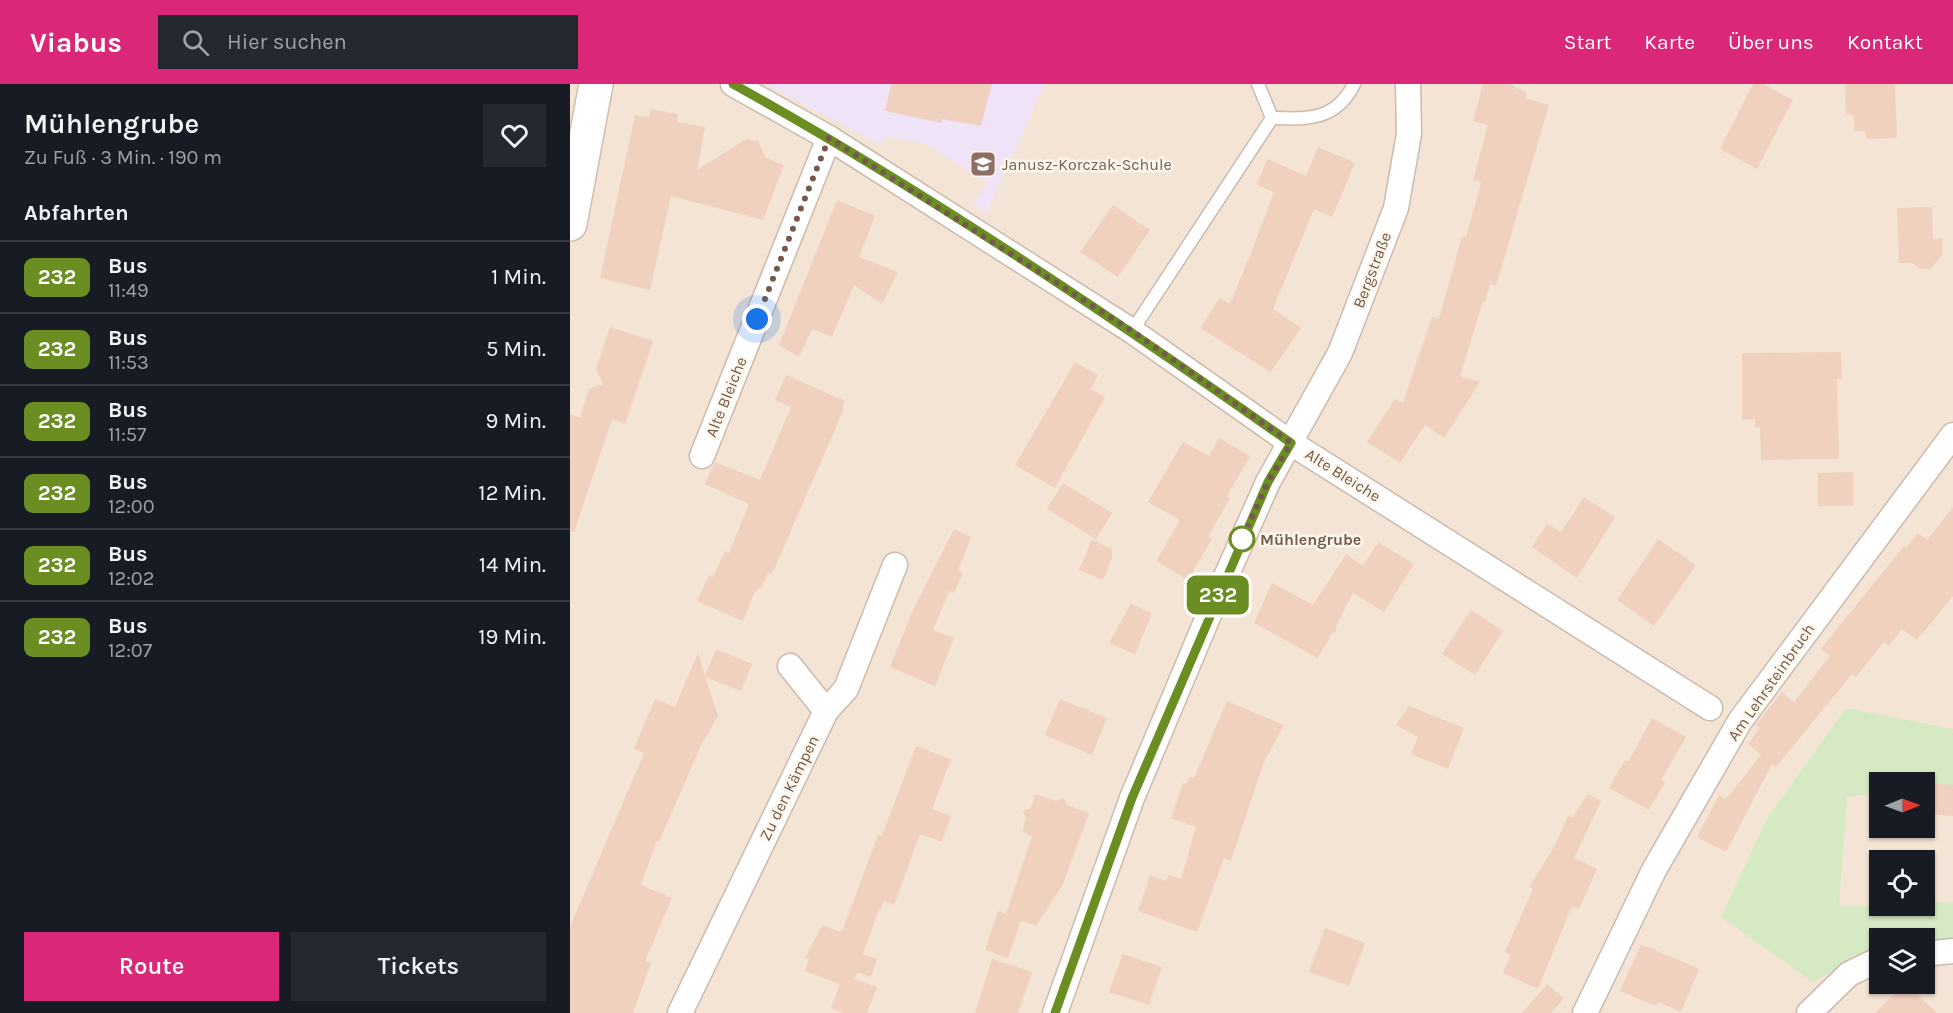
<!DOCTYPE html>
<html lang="de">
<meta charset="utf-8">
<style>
:root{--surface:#171b24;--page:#242831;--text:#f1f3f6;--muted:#9ea1a6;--line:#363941;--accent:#db2777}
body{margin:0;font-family:Karla,sans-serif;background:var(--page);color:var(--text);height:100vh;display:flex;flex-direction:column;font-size:22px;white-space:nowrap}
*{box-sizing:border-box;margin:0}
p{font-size:20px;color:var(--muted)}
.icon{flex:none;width:33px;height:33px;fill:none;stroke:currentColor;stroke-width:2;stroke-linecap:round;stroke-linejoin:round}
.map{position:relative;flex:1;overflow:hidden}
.sheet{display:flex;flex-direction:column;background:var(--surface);width:570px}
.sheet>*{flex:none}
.badge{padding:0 12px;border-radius:9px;font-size:21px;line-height:39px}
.needle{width:39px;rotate:89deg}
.tools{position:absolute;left:1299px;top:688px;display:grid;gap:12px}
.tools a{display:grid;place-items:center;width:66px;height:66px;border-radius:0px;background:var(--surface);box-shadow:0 2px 4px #0004;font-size:30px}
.you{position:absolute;width:30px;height:30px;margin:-15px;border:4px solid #fff;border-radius:50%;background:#1a73e8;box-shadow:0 0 0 9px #1a73e833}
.map>.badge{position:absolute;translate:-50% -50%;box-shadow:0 0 0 3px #fff}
h2{padding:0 24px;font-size:22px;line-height:54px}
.round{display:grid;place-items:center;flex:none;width:63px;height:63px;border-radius:0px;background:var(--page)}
.overview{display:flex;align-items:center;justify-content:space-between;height:102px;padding:0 24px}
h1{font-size:28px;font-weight:600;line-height:45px}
.action{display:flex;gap:12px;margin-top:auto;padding:12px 24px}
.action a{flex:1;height:69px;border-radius:0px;background:var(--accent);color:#fff;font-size:24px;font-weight:600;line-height:69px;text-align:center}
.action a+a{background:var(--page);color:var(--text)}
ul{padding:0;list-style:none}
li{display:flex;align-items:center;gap:18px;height:72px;padding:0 24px;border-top:2px solid var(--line)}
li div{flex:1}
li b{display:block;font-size:22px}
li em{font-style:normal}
li .badge{min-width:66px;font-weight:700;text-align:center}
header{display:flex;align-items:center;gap:36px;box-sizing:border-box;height:84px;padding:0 30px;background:var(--accent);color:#fff}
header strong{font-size:28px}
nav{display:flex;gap:33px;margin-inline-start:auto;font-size:21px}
.search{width:420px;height:54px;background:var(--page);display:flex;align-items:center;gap:15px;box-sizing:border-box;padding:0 21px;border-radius:0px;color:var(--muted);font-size:22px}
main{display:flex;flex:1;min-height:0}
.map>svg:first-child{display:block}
.residential{fill:#f3e4d5;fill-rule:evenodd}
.education{fill:#f0e3f8}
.green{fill:#d5e9c5}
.building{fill:#f0d1bf}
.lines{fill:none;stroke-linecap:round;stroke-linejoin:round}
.lane-casing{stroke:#cdbaad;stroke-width:15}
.street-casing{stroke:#cdbaad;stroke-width:27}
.secondary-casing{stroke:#d2bcad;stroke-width:36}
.lane{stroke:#fff;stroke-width:12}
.street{stroke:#fff;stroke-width:24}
.secondary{stroke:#fff;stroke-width:33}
.line-casing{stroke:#fff;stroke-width:14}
.line{stroke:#6b8e23;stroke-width:9}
.walk{stroke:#74594c;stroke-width:6;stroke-dasharray:0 10.8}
.stop-dot{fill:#fff;stroke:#6b8e23;stroke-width:3}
.labels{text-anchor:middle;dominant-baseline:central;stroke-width:5;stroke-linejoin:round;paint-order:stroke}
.education-label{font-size:16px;fill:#785e54;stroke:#fef7ed;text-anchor:start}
.street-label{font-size:16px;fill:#74594c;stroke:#fef7ed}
.stop-label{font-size:16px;font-weight:bold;fill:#74594c;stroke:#fef7ed;text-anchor:start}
</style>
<header>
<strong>Viabus</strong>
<div class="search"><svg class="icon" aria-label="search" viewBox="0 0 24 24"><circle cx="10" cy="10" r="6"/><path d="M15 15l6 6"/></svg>Hier suchen</div>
<nav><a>Start</a><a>Karte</a><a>Über uns</a><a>Kontakt</a></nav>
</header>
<main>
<section class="sheet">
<div class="overview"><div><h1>Mühlengrube</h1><p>Zu Fuß · 3 Min. · 190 m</p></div><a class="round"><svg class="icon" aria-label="heart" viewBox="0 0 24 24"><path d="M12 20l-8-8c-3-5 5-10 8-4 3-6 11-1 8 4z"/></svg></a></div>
<h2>Abfahrten</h2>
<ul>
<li><span class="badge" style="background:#6b8e23;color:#fff">232</span><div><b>Bus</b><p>11:49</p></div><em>1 Min.</em></li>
<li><span class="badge" style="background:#6b8e23;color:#fff">232</span><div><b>Bus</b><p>11:53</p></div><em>5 Min.</em></li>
<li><span class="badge" style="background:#6b8e23;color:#fff">232</span><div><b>Bus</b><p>11:57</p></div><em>9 Min.</em></li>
<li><span class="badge" style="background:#6b8e23;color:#fff">232</span><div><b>Bus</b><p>12:00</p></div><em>12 Min.</em></li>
<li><span class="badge" style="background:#6b8e23;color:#fff">232</span><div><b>Bus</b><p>12:02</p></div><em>14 Min.</em></li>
<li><span class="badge" style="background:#6b8e23;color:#fff">232</span><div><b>Bus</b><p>12:07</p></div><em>19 Min.</em></li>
</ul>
<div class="action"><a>Route</a><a>Tickets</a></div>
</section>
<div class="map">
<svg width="1383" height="929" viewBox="0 0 1383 929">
<rect width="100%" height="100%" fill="#fcf3e6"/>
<path class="residential" d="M0,0H1383V929H0ZM1310,699H1354V744H1310ZM1310,777H1354V822H1310ZM1310,855H1354V900H1310Z"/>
<polygon class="education" points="196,0 475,0 416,130 403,120 417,99 357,60 316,52 311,61"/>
<polygon class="green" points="1276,624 1383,645 1383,702 1355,705 1354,699 1310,699 1309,709 1277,713 1269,822 1354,822 1355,819 1383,818 1383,856 1355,859 1354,855 1310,855 1309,864 1303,865 1243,898 1151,833 1198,733"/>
<g class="building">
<polygon points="321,0 422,0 411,42 372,35 372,39 315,27"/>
<polygon points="913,0 939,0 957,9 955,14 979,21 926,202 920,200 915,218 913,217 890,292 910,298 874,354 855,341 830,379 797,358 825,315 833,319 862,233 869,235 892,152 896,153 911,98 903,96 918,41 903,37"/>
<polygon points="1183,0 1193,0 1223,16 1187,85 1150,65"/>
<polygon points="1275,0 1325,0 1327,54 1296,55 1296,47 1284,47 1284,31 1276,30"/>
<polygon points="81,25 108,30 107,38 135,43 127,86 176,55 188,57 196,74 214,81 193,136 101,112 80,206 30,194 65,31 79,34"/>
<polygon points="748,63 785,79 762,133 744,125 703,225 731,244 701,288 630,244 650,214 660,220 683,164 704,108 687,101 697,75 736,92"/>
<polygon points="267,116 305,132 289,173 328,188 312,220 284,201 262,253 242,245 229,273 209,261"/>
<polygon points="543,121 580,146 548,193 510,168"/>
<polygon points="1362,123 1363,155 1372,154 1372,172 1360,185 1350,185 1342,179 1329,179 1327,124"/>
<polygon points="40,243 83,257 55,340 42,335 4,448 0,447 0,330 10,334 19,305 33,300 26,285"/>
<polygon points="1271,268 1272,295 1267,295 1269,375 1191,376 1190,343 1185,343 1185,335 1172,336 1172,269"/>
<polygon points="505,278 528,291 521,305 535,313 485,404 445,381"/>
<polygon points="216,291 275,317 272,324 274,325 202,490 198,489 191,505 189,503 183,512 173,537 127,517 139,491 143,493 155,467 159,469 179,420 135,400 145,378 190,396 221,323 205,316"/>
<polygon points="649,354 680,372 657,412 660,414 638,453 642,455 618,496 586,477 610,436 578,418 613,358 639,372"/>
<polygon points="1283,388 1283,422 1248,422 1248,389"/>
<polygon points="493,399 542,429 526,455 477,425"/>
<polygon points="1014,413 1045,433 1007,494 962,463 977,440 991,448"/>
<polygon points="1383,423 1383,512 1347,556 1332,545 1319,562 1314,558 1286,593 1282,590 1206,683 1202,680 1156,768 1127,753 1149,711 1156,715 1191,671 1178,660 1190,644 1186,641 1212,608 1224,618 1260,572 1251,565 1334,462 1336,464 1348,449 1357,456"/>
<polygon points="384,445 401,453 388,486 393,489 384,509 379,507 363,546 384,554 365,602 320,583 343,526"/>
<polygon points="1088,455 1126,481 1084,542 1047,516"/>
<polygon points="522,456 542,465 542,474 533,496 509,486"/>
<polygon points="808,458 844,480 814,528 783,509 766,542 766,548 762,549 748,574 684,539 702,499 743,521 776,470 793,482"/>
<polygon points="561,520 582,529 565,570 539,559"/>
<polygon points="901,526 933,547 905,591 872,570"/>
<polygon points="146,565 182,580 171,607 135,593 148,632 131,661 89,758 87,757 72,797 71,801 102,814 75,877 81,879 63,929 0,929 0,843 74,669 64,665 85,615 105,623 128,569 135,592"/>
<polygon points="490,615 537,634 522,671 475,651"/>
<polygon points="657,617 714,641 694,678 661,777 654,774 627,848 568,827 580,791 596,797 599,791 611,795 626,743 601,734 613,699 617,700 620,693 624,694"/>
<polygon points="839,622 894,644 878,685 841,670 848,653 826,641"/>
<polygon points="1082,634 1116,653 1091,696 1095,698 1079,726 1039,704 1055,676 1058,678"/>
<polygon points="346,662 381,675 362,725 381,732 372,758 350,750 324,821 314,817 311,826 309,825 293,870 307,875 301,893 287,888 284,895 307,903 297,929 274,929 261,924 270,900 235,887 239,875 235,874 252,841 270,848 273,845 308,751 312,752"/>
<polygon points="1360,699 1383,701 1383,732 1358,730"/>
<polygon points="465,710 486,717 494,714 497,721 519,729 493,800 466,842 451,837 438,874 415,866 428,827 436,830 462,752 452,748 456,735 453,727 461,724"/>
<polygon points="1018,710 1031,717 1004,774 1027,785 1009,825 1002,822 968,905 933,889 941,871 935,868 963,805 959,803 983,765 998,732 1002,734"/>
<polygon points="755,844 795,859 779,902 739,888"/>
<polygon points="1071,860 1129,885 1111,928 1088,918 1086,922 1050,907"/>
<polygon points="553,870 592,883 579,921 539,908"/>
<polygon points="422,875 462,888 448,929 405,929"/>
<polygon points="977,900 994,914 981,929 952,929"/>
<polygon points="1334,900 1336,900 1367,929 1305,929"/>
</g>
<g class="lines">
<defs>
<g id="lane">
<path d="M702,34C737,35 766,37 784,0"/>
<polyline points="562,247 702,34 688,0"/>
</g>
<g id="street">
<polyline points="163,0 259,54 562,247 721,359 1140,624"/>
<polyline points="132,372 259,54"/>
<polyline points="220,582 256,627"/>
<polyline points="1354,870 1383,867"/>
<polyline points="110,929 256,627 276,605 325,481"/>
<polyline points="485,929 562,714 638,533 698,398 770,269 826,124 839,50 838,0"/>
<polyline points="1015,929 1084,786 1170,637 1383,351"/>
<polyline points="1239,929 1279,890 1310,875"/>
</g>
<polyline id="secondary" points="0,140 26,0"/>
</defs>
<use href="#lane" class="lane-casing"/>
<use href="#street" class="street-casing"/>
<use href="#secondary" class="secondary-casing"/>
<use href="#lane" class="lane"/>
<use href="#street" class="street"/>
<use href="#secondary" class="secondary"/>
</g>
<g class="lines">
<defs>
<path id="line" d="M163,0C356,107 540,232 721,359L698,398L562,714L485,929"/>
</defs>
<use href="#line" class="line-casing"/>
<use href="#line" class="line"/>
<polyline class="walk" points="187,235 259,54 562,247 721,359 698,398 672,455"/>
</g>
<defs>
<symbol id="school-square" viewBox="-11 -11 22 22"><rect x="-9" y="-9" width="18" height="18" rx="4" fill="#8d6e63" stroke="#fef7ed"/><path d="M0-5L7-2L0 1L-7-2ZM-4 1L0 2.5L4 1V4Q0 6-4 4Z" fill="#fff"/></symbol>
</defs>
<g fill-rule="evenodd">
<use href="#school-square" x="398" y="65" width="30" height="30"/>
</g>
<circle class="stop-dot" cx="672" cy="455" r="12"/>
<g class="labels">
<g class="education-label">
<text x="432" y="80">Janusz-Korczak-Schule</text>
</g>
<g class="street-label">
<text transform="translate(802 186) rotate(-69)">Bergstraße</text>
<text transform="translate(156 313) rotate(-68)">Alte Bleiche</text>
<text transform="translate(773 391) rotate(32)">Alte Bleiche</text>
<text transform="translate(1201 598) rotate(-55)">Am Lehrsteinbruch</text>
<text transform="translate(219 704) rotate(-64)">Zu den Kämpen</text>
</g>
<g class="stop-label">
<text x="690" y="455">Mühlengrube</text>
</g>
</g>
</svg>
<div class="tools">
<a><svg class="needle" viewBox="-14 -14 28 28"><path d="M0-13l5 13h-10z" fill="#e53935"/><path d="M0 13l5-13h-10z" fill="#9ea1a6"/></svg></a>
<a><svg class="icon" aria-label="locate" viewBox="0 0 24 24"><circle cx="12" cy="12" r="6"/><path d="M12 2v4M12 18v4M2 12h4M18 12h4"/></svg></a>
<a><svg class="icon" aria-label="layers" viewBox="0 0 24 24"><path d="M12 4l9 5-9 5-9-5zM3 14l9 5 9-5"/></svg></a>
</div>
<div class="you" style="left:187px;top:235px"></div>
<b class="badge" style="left:648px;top:511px;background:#6b8e23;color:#fff">232</b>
</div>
</main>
